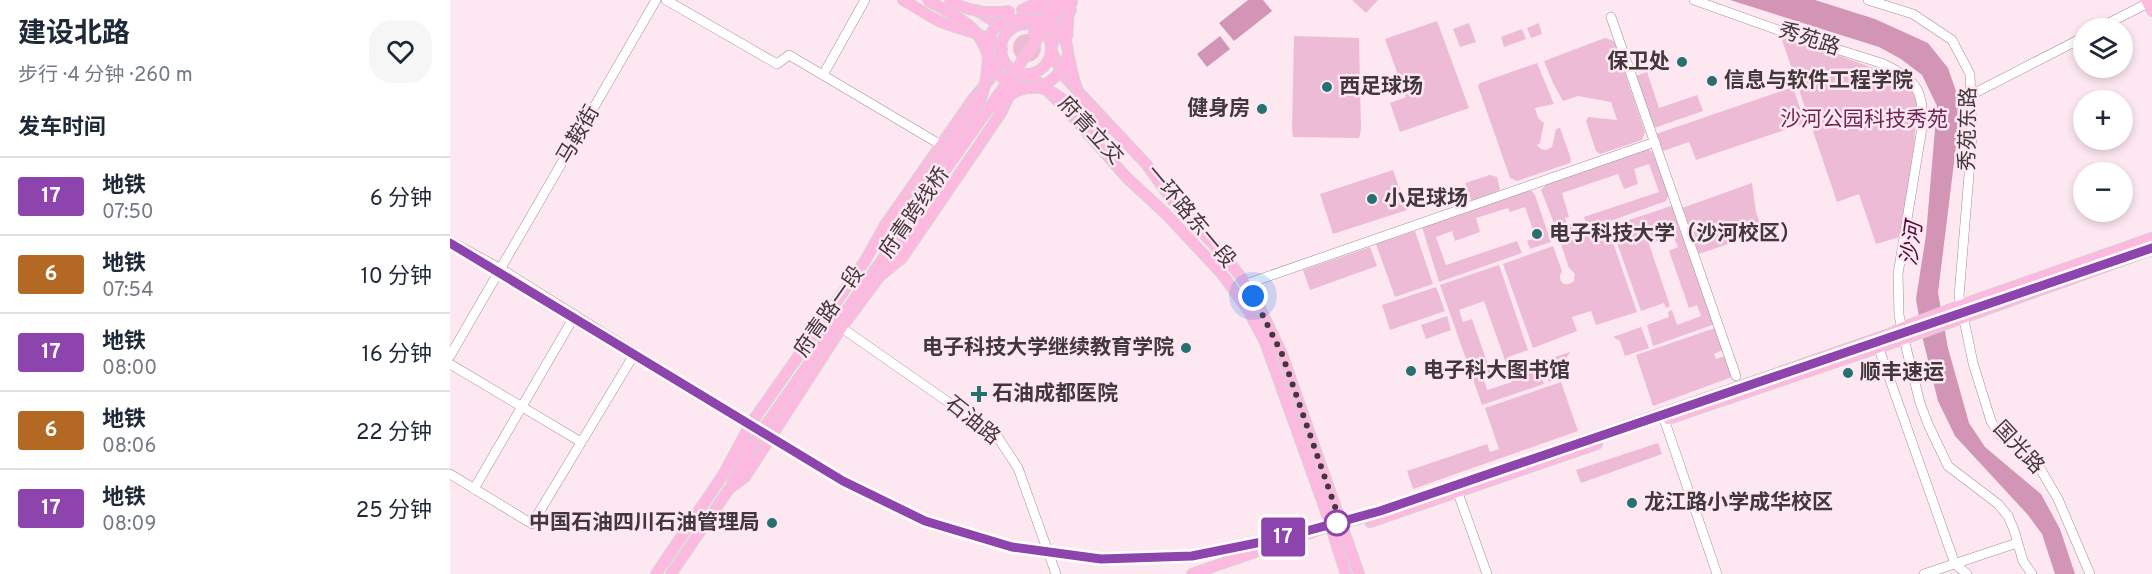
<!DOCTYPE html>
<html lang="zh">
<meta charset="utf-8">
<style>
:root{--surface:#fff;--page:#f6f6f7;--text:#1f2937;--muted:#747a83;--line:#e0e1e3}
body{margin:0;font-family:Overpass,"Noto Sans SC",sans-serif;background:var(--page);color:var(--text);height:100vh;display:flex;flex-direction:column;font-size:22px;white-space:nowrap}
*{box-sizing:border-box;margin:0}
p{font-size:20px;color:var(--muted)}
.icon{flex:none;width:33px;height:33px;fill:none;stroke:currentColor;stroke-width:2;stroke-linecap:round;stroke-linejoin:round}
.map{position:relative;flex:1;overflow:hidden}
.side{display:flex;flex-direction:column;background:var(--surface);width:450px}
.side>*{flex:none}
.badge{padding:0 12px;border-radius:4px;font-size:21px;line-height:39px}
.tools{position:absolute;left:1623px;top:18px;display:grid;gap:12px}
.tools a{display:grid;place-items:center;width:60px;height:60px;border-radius:50%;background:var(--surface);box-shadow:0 3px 9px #0003;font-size:30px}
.you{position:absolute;width:30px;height:30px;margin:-15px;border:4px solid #fff;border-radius:50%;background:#1a73e8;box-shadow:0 0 0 9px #1a73e833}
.map>.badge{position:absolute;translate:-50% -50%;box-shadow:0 0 0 3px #fff}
h2{padding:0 18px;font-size:22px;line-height:54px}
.round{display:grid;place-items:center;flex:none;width:63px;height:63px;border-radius:24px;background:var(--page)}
.overview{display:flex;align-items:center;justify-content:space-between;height:102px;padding:0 18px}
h1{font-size:28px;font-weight:700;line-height:45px}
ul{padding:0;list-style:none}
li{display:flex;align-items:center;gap:18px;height:78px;padding:0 18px;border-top:2px solid var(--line)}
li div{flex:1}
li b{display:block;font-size:22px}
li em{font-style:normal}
li .badge{min-width:66px;font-weight:700;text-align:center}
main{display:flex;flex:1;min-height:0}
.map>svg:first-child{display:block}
.green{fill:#edbbd5}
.water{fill:#d295b6}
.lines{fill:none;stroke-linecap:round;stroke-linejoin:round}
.minor-casing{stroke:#a58d99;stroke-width:10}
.major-casing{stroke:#d5d3d4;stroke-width:12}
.minor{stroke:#fff;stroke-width:9}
.major{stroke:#fdb9e0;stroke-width:10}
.major-bridge-casing{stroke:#d5d3d4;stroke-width:12;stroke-linecap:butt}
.major-bridge{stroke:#fdb9e0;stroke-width:10}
.line-casing{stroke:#fff;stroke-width:14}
.line{stroke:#8e44ad;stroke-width:9}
.walk{stroke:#41373c;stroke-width:6;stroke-dasharray:0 10.8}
.poi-dot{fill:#257071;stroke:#fde8f2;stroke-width:2}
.stop-dot{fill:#fff;stroke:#8e44ad;stroke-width:3}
.labels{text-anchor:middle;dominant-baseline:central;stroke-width:5;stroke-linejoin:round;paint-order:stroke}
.street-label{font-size:21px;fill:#41373c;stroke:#fde8f2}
.poi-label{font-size:21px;font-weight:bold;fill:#41373c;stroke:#fde8f2;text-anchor:start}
.park-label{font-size:21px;fill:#6e2652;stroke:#fde8f2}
.water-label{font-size:22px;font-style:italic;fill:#510738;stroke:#fde8f2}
</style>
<main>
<section class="side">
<div class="overview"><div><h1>建设北路</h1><p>步行 · 4 分钟 · 260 m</p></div><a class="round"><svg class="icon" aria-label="heart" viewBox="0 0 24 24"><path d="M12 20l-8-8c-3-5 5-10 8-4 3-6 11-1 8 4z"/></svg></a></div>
<h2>发车时间</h2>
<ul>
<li><span class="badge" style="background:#8e44ad;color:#fff">17</span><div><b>地铁</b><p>07:50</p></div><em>6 分钟</em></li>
<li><span class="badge" style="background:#b36924;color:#fff">6</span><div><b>地铁</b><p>07:54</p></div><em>10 分钟</em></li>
<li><span class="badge" style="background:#8e44ad;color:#fff">17</span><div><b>地铁</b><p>08:00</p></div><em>16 分钟</em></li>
<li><span class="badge" style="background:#b36924;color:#fff">6</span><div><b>地铁</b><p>08:06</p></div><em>22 分钟</em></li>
<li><span class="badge" style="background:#8e44ad;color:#fff">17</span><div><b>地铁</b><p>08:09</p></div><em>25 分钟</em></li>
</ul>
</section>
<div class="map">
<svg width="1702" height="574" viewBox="0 0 1702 574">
<rect width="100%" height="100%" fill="#fde8f2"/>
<g class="green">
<polygon points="902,0 928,0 916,13"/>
<polygon points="987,21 1019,108 950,132 940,103 956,97 935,39"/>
<polygon points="1019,23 1026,42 1010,47 1003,29"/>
<polygon points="1089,23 1092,34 1081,38 1077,28"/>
<polygon points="1072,29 1076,39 1054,47 1051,37"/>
<polygon points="1330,34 1448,77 1461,88 1467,104 1464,146 1450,237 1426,244 1409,194 1387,202"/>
<circle cx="577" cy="48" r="14"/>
<polygon points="844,36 909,38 911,130 909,138 843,137 842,129"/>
<polygon points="1155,38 1164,41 1195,132 1192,140 1150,154 1146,151 1136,121 1138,117 1167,120 1161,102 1128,96 1113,101 1103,83 1094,61"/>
<polygon points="1087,63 1104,104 1085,108 1088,118 1094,123 1090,143 1087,145 1091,149 1096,150 1102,147 1106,129 1110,128 1121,159 1120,163 1067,181 1060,178 1028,86 1030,83"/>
<polygon points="1197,72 1209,108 1247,95 1253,111 1204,128 1186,76"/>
<polygon points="1343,87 1355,123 1246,160 1239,142 1213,151 1206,134"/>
<polygon points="1196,149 1199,149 1203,153 1219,194 1216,201 1138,229 1134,217 1209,192 1199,164 1184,169 1188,184 1174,189 1168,174 1112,193 1119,217 1115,218 1117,225 1130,221 1133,230 1113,237 1109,236 1091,190 1098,183"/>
<polygon points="943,170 957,210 883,234 870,194"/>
<polygon points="1040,175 1047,177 1050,190 1022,202 1015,183"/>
<polygon points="1302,183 1306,212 1313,232 1249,254 1232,208"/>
<polygon points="1080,189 1085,195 1101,242 1080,249 1077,241 1088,237 1086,229 1083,230 1075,207 1060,212 1058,208 1026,218 1030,232 1005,241 1002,231 986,237 996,265 1067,241 1072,253 989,282 972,227"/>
<polygon points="1224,205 1265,324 1203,346 1197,325 1219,317 1218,312 1222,310 1227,325 1251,316 1247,305 1239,308 1219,251 1228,247 1223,236 1199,244 1220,306 1216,308 1214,303 1191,311 1161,226"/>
<path d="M1158,228L1187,312L1146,325L1141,311L1122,317L1127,331L1083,348L1053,264L1103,246L1112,271C1106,281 1115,289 1124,281L1125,274L1119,268L1111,244Z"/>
<polygon points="965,231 983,284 945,297 926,244"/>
<polygon points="920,247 927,266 860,290 853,270"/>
<polygon points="1049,265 1078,350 1058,357 1060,362 1056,363 1034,301 1009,310 1013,322 1022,319 1042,376 1034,379 1037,390 1062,382 1057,367 1061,366 1064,371 1086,364 1094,384 1032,405 990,285"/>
<polygon points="986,287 995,311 940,330 932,305"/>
<polygon points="997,316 1001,330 976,339 971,325"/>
<polygon points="1191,327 1199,348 1175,356 1170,341 1163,337"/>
<polygon points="1265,328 1273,350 1264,354 1266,359 1275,356 1282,377 1203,406 1186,355"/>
<polygon points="1120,352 1116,359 1120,374 1099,382 1092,361"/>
<polygon points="1111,382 1128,431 963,489 957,471 1037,444 1040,452 1049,449 1035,408"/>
<polygon points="1208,443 1212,454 1131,483 1126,470"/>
</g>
<g class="water">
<polygon points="798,0 813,0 822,11 784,41 769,23"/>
<polygon points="1280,0 1365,0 1425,19 1478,43 1498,68 1509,100 1506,146 1488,293 1498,348 1519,423 1535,447 1591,494 1610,529 1625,574 1605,574 1592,534 1578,515 1505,436 1488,401 1473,340 1466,299 1476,235 1487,106 1472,75 1451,59 1429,47"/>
<polygon points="770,36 780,49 757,67 747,54"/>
</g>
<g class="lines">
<defs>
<g id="minor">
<polyline points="216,0 327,64 339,55 491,145"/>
<path d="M1244,0L1342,35L1434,64C1468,81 1474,91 1472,128L1448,274L1449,315L1454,339L1470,403L1478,424L1498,466L1548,504L1558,516L1564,530L1573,561L1582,574"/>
<polyline points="1418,0 1463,14 1502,40 1520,74 1522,138 1509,296 1523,363 1541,421 1550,435 1573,450 1591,470 1608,499 1640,574"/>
<polyline points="1161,17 1286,376"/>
<polyline points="1649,28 1698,3"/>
<polyline points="373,75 415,0"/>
<polyline points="1521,95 1634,37"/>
<polyline points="0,241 51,269 300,425"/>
<polyline points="796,284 1205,142"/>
<polyline points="376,317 547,436 568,468 606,574"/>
<polyline points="1427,343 1505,564 1517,574"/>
<polyline points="0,356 206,0"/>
<polyline points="0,364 131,442"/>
<polyline points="1212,413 1267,574"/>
<polyline points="0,474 82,524 185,353"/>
<polyline points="24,489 125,315"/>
<polyline points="1008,493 1037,574"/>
<polyline points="1474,574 1567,543"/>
</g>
<g id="major">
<polyline points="1696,0 1702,11"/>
<polyline points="526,10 540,19 557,26"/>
<polyline points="572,10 593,0"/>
<polyline points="621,10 606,34 601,49 612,74 697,165 722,200 777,259 793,280 810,308 832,354 909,574"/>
<polyline points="572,24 580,18 595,0"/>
<circle cx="576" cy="49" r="25"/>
<polyline points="437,266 467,221"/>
<polyline points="1218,419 1454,339 1702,250"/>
<polyline points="282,484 301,446"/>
<polyline points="920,522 1147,444"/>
<path d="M206,574L273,475L300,425L415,261L435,225L523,99L540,79L552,49C535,32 512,31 491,22C478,16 466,7 453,0"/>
<polyline points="221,574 279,489 295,477 392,327 430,276 452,258 551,113 566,82 576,74 587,81 616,109 677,178 716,214 772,274 798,310 815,342 874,506 896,574"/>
<polyline points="742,574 880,526 908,519 1442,333 1451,328 1511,305 1702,238"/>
</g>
</defs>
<use href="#minor" class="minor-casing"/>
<use href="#major" class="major-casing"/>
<use href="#minor" class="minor"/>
<use href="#major" class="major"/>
<defs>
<g id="major-bridge">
<path d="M499,0C519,12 537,14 560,11"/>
<polyline points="583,34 607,0"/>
<polyline points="617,38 619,8 623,0"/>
<path d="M618,53C626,94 629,100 656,130"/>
<path d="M546,108C587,62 621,103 648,137"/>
<path d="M453,212L530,101C536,87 537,72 538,56C539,47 538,38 543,30C573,0 649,37 604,78C595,86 582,90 570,87C538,81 541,44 520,26C507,16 491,8 477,0"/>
<polyline points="301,446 615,0"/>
</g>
</defs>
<use href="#major-bridge" class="major-bridge-casing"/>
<use href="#major-bridge" class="major-bridge"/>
</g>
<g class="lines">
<defs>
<polyline id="line" points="0,243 393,481 475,521 562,547 651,559 742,556 831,538 930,511 1702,248"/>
</defs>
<use href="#line" class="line-casing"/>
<use href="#line" class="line"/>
<polyline class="walk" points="803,296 832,354 891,524 887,523"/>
</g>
<g class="poi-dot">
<circle cx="1232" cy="62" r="6"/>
<circle cx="1262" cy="81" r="6"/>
<circle cx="877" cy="87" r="6"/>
<circle cx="812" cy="109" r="6"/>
<circle cx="922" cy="199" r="6"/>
<circle cx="1087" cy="234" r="6"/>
<circle cx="736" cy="348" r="6"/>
<circle cx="961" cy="371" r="6"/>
<circle cx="1398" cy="373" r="6"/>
<path d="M526 385h6v6h6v6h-6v6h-6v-6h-6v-6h6z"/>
<circle cx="1182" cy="503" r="6"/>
<circle cx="322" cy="523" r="6"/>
</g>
<circle class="stop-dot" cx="887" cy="523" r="12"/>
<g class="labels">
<g class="street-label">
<text transform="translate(1359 40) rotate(18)">秀苑路</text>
<text transform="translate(1519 129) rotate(-89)">秀苑东路</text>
<text transform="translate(640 131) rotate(47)">府青立交</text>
<text transform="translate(129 135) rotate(-60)">马鞍街</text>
<text transform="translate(465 213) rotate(-55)">府青跨线桥</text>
<text transform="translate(740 217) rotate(50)">一环路东一段</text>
<text transform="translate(380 312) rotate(-55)">府青路一段</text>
<text transform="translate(522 421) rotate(39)">石油路</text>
<text transform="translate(1568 448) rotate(47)">国光路</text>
</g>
<g class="poi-label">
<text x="1220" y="62" text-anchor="end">保卫处</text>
<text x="1274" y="81">信息与软件工程学院</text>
<text x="889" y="87">西足球场</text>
<text x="800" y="109" text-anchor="end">健身房</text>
<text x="934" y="199">小足球场</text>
<text x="1099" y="234">电子科技大学（沙河校区）</text>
<text x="724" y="348" text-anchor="end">电子科技大学继续教育学院</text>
<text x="973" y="371">电子科大图书馆</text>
<text x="1410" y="373">顺丰速运</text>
<text x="542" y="394">石油成都医院</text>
<text x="1194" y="503">龙江路小学成华校区</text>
<text x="310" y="523" text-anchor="end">中国石油四川石油管理局</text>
</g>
<g class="park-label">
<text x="1414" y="120">沙河公园科技秀苑</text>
</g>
<g class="water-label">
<text transform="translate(1463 244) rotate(-82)">沙河</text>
</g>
</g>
</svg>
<div class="tools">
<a><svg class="icon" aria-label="layers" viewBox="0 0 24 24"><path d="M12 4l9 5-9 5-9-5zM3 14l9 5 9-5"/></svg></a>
<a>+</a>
<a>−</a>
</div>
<div class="you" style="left:803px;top:296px"></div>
<b class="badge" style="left:833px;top:537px;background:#8e44ad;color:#fff">17</b>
</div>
</main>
